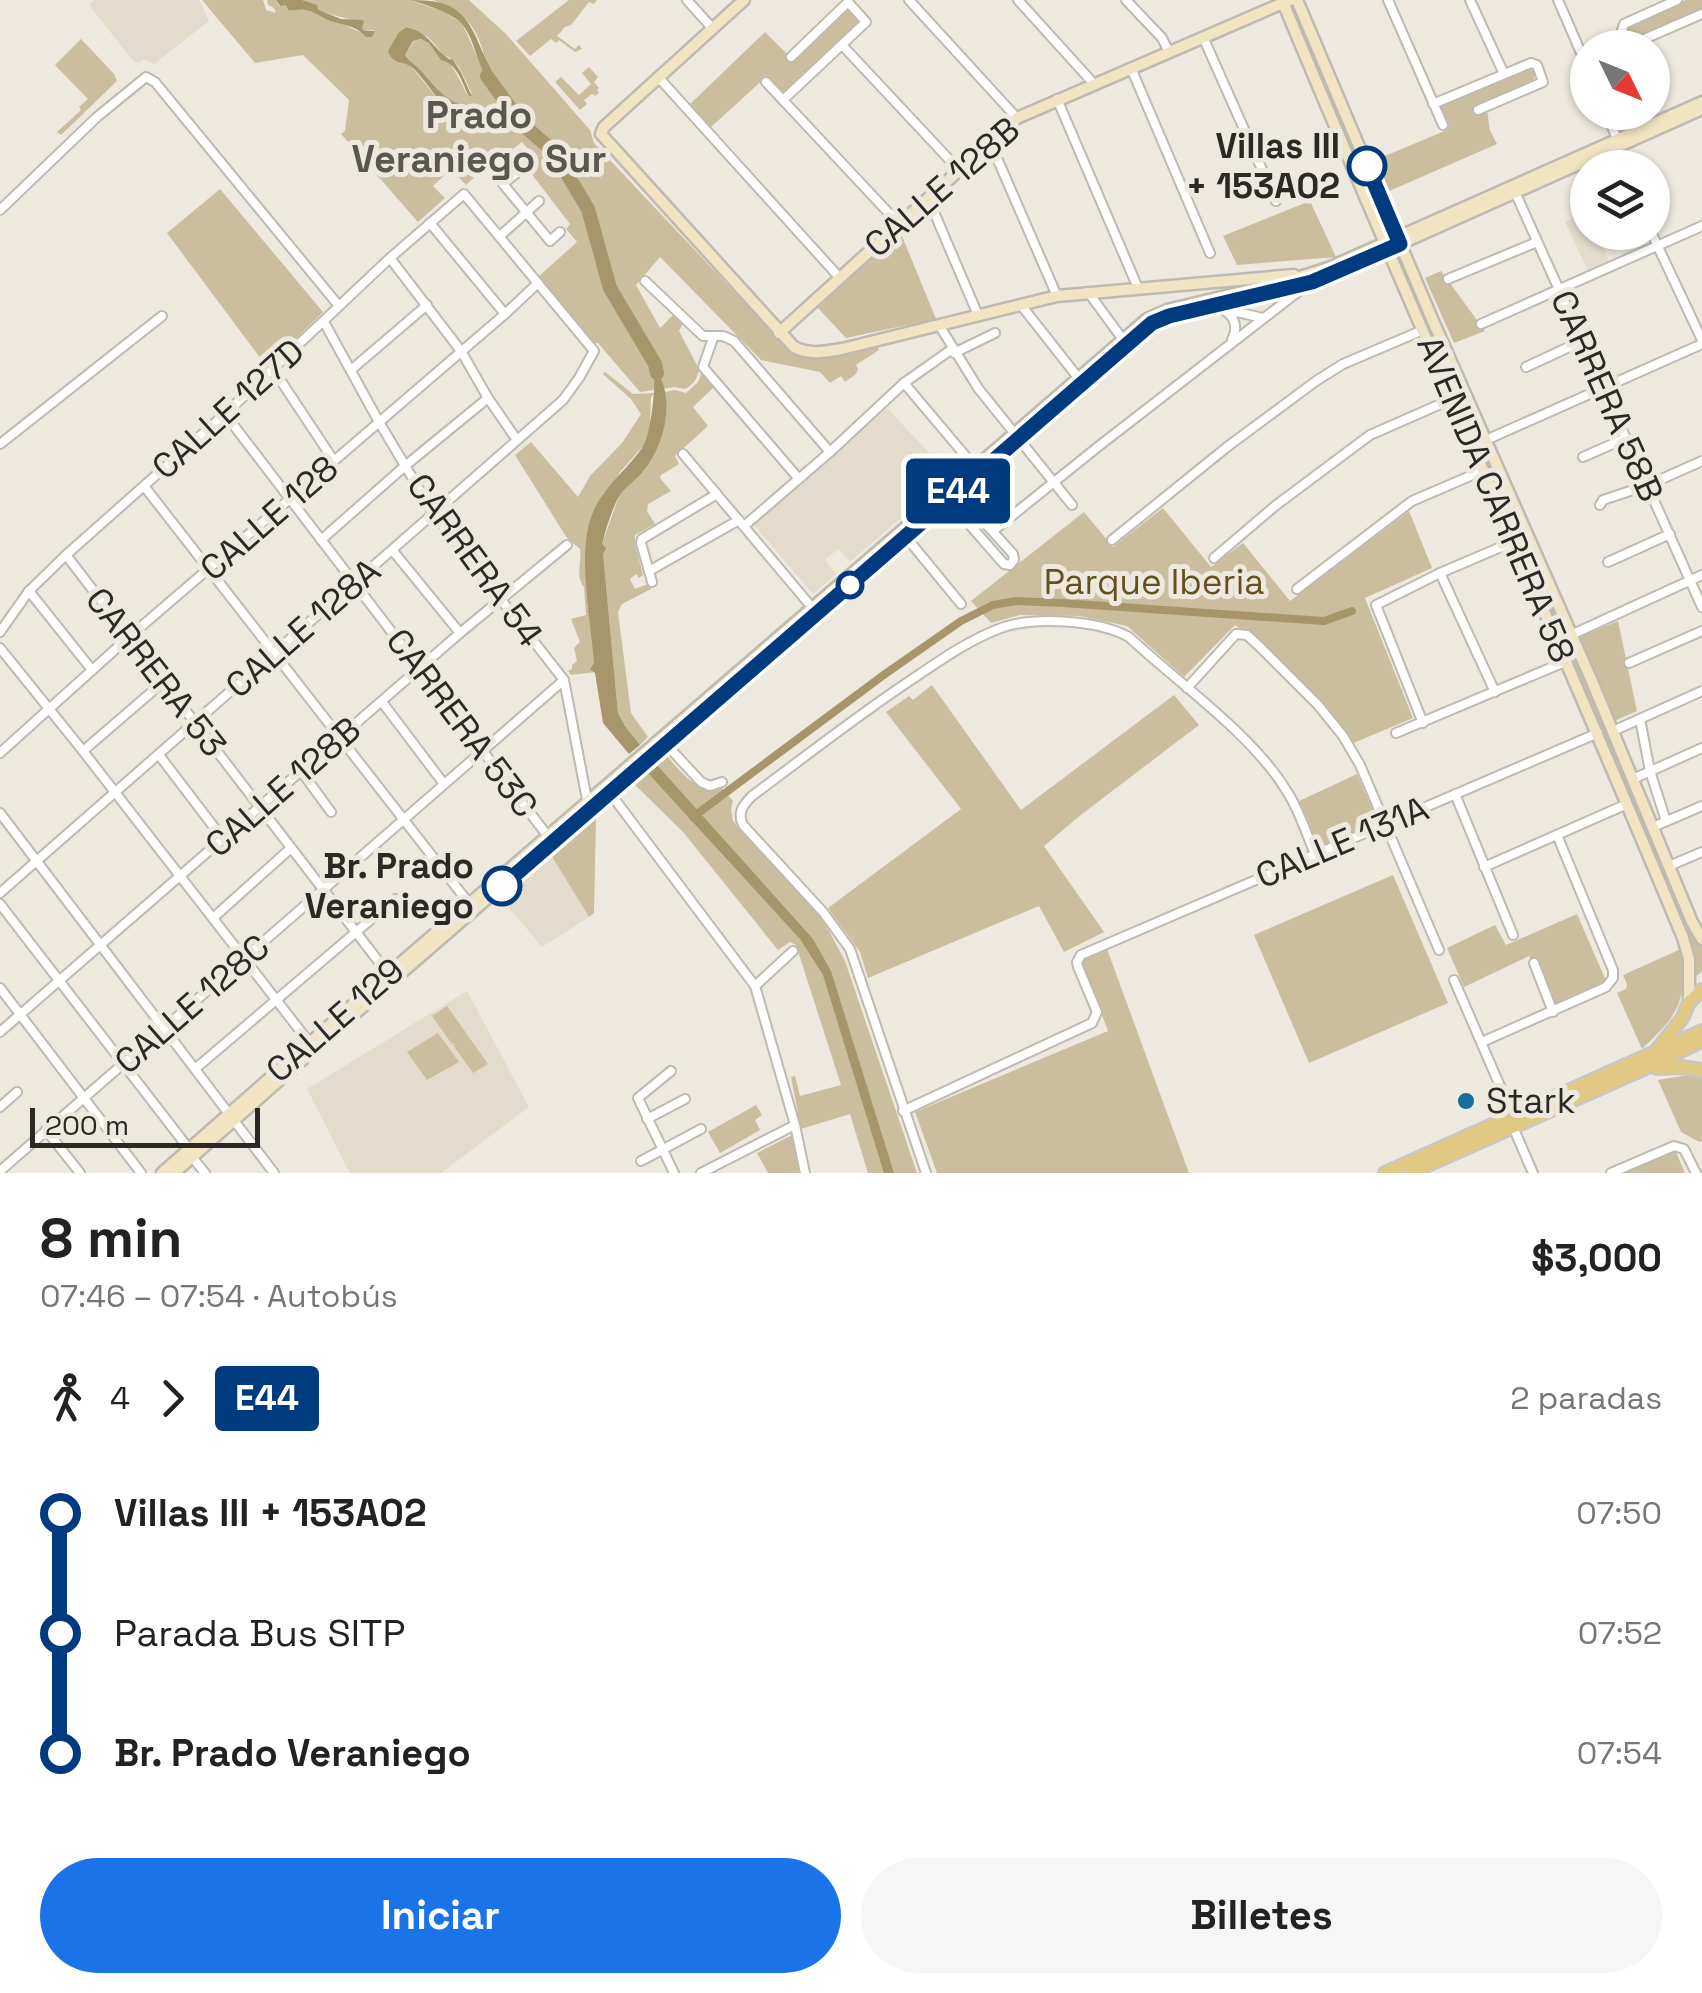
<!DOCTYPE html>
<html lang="es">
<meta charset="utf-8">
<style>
:root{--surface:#fff;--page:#f6f6f6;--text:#222;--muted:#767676;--accent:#1a73e8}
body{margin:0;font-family:"Space Grotesk",sans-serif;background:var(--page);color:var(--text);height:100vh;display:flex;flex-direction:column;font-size:38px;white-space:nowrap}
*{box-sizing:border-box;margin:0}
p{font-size:32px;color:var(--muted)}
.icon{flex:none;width:55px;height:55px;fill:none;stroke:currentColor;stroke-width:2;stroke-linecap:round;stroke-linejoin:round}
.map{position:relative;height:1173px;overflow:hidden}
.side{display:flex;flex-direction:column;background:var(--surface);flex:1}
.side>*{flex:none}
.badge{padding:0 20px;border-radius:8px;font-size:35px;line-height:65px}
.needle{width:65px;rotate:133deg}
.fabs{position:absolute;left:1570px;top:30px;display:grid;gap:20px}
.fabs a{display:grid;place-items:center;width:100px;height:100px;border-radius:50%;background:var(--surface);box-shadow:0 2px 8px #0004;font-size:50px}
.scale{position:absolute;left:30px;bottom:25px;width:230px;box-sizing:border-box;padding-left:10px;border:5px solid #2a2925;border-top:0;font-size:28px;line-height:35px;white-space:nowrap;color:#2a2925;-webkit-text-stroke:8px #ede9df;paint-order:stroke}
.map>.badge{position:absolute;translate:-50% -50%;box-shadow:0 0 0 5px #fff}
.legs{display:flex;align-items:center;gap:15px;height:110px;padding:0 40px;font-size:32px}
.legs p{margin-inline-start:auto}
.headline{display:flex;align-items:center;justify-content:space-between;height:170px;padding:0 40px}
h1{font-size:55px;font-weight:800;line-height:75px}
.primary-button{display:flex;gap:20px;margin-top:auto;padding:20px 40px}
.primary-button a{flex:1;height:115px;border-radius:60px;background:var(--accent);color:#fff;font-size:40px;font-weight:800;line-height:115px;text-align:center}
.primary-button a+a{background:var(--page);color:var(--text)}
ul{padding:0 40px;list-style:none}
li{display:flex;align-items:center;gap:35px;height:120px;font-size:38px}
li i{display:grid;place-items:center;width:15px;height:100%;margin:0 12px;background:currentColor}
li i::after{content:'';width:25px;height:25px;margin:-12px;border:8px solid;border-radius:50%;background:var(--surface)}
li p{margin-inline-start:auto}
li:first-child i{background:linear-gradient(#0000 50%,currentColor 0)}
li:last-child i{background:linear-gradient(currentColor 50%,#0000 0)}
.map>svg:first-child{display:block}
.built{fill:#e3dccd}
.green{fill:#cabe9e;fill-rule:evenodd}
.water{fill:#a7966b}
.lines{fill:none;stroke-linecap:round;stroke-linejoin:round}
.canal{stroke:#a7966b;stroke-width:8}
.river{stroke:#a7966b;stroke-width:14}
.street-casing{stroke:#bdbab1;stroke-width:12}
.secondary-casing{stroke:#bdbab1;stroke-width:15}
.primary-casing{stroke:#c8c7c6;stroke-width:16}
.street{stroke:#fff;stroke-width:8}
.secondary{stroke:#f0e4c2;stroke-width:10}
.primary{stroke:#e1c984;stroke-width:11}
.line-1-casing{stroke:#fff;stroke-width:22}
.line-1{stroke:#003b80;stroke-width:15}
.stop-1-dot{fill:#fff;stroke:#003b80;stroke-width:5}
.poi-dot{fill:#156f9e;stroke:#ede9df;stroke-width:4}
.labels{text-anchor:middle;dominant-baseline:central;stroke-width:10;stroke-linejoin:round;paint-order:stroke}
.stop-label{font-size:35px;font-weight:bold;fill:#2a2925;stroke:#ede9df;text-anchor:end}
.street-label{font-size:35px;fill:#2a2925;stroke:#ede9df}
.park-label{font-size:35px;fill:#65511d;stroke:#ede9df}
.poi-label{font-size:35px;fill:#2a2925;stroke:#ede9df;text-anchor:start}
.neighbourhood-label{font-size:38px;font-weight:bold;fill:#5a574f;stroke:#ede9df}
</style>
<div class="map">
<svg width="1702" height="1173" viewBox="0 0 1702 1173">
<rect width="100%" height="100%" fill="#ede9df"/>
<g class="built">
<polygon points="94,0 199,0 209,21 154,64 144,59 139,63 134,62 89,5"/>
<polygon points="1587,213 1588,232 1596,233 1609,260 1588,271 1565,222"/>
<polygon points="887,408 950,475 850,562 838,549 825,560 836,574 813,594 754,525"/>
<polygon points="551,855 589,917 542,947 501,898"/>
<polygon points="467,991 529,1107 441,1173 350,1173 307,1089"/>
</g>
<g class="green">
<path d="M202,0H263L266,10L276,13L274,8L268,5L267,0H276L279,6L286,4L288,10H307L345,24C351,30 364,32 372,37L374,30L365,31L352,20L326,13L302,0H410L444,12L462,23L491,87C482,43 479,16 433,0H469L507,35L590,130L594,143L789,350C815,368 850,354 878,347L879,350L856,365L858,369L856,374L845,382L841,376L830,383L820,372L761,360L660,257L636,285L660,328L675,313L684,321L679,331L699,369C698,378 693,385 685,389L675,387L640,392L598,343H594L538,277L577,242L566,229L570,224L527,168L536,159L522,142L506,154L502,151L466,185L451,169L433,186L445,198L418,222L341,134L345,131L349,100L303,55L255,63ZM406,27L428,37L444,55L450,58L459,67L472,94L467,95C458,74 444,50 422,39L414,41L405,55L441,95L470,110L458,109L455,111L445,108L410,65L388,51L398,33Z"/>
<polygon points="569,0 597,0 594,4 589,2 571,25 565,27 557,36 575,49 579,45 582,49 575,52 559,40 556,43 551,39 530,56 516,41"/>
<polygon points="1686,0 1702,0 1702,10 1633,39 1628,37 1626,28 1629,23"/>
<polygon points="847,7 861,22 784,94 766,77 710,128 689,105 765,32 792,59"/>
<polygon points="81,39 114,74 117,81 61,135 57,132 81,110 79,107 88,99 55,65"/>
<polygon points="589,67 598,77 594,82 599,88 597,90 599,93 595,96 592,94 584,100 587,104 580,110 555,82 561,77 579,95 591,84 582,73"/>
<path d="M1527,67C1535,70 1536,74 1533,82L1486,104L1490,130L1497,144L1387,192L1373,161L1447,130L1449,123L1438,105Z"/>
<polygon points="220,189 323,312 267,367 167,233"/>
<polygon points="1310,201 1336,257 1237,265 1223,236"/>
<polygon points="900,231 936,319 846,338 818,308"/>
<polygon points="1441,271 1485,331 1454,343 1425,278"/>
<polygon points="1417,308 1440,347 1694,936 1702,947 1702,972 1694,977 1693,959"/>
<path d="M605,372L633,394L655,393L651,397L650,426L644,445L620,472L586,541L594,663L590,669L595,672L571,675L568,671L572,669V665L577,661L574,648L580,642L571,619L586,615L584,587C575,577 582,562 580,549L567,538L515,455L531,442L578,497L590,476L622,443L641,414L631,399L603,374Z"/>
<polygon points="702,372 713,388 693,407 708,426 675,456 679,464 661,475 660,478 671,491 648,504 647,511 655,524 635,535 635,544 643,575 639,578 636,574 630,579 635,589 648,584 651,589 622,604 618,612 631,713 648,737 640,745 625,726 618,713 602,544 619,496 629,483 644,471 658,444 666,417 665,392 675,390 686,393 698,382"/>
<polygon points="1163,508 1211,567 1243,543 1290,601 1409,511 1432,568 1365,598 1413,718 1351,744 1252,636 1235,625 1184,677 1127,626 1080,616 1020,615 991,623 971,601 1084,512 1113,547"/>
<polygon points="1618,621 1637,711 1614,721 1579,637"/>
<polygon points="932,685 1021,810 1174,695 1199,725 1082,814 1044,846 1104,932 1064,952 1039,906 868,978 860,952 828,908 961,809 886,712 909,696 913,700"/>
<path d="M666,755C682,773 695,793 722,788L733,801L731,809L733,821L821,916L845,961L917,1173H868L850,1114L801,1129L791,1077L795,1076L800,1096L841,1085L796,945L790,942L778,950L683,832L633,783Z"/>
<polygon points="1357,774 1378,822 1317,847 1297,802"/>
<polygon points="596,817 594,913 589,917 551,855"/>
<polygon points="1393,875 1448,1003 1309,1063 1254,935"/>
<polygon points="1577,914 1606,981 1553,1005 1529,956 1464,987 1447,948 1495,925 1506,945"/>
<polygon points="1107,949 1189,1173 937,1173 915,1112 1108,1031 1081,961"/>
<path d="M1681,949C1686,1002 1681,1012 1642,1049L1617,993L1626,989L1627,984L1623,975Z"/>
<polygon points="447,1006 488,1064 473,1073 453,1045 455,1043 452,1044 432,1016"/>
<polygon points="438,1033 459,1062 427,1080 407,1052"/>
<polygon points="1688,1075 1702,1078 1702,1141 1699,1142 1681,1132 1658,1080"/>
<polygon points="756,1105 762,1115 755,1120 760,1130 720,1153 708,1132"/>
<polygon points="792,1135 799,1173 768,1173 757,1153"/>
<polygon points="1675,1150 1685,1173 1623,1173"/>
</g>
<g class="water">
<path d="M276,0H302L317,5L318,9L326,13L341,19L362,20L364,21L362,28L365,31H375L372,37H366C356,25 342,25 328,20C321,17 313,11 305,10C299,9 294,11 288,10L286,5L280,6Z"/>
<path d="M410,0C455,0 466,11 482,51C486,61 492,70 496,80L497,86L495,89C477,71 476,40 462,24C454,14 422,3 410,0Z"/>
<path d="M406,27C428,33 427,40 444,55C455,65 448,53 457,66C463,74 467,87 472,96L468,95C462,81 457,64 441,60L429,43L421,39L413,41L405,55C409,61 416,65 422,72C435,88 445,99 465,107L469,105L470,110L458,109L453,115C437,101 428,83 414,69C402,58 394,67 388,51L398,33Z"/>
<path d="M649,351H652L654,362L663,375L661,378C673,407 664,444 645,469C637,480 625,486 618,498C611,512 606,529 602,544L606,548L603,554L618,713L625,726L640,745L629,754L603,723L595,673L590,669L594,663C591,623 579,562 589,524C598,490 624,474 642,448C652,432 656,383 654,366L649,363Z"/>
<polygon points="657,765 813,939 831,971 894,1173 884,1173 823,975 800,939 647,772"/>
</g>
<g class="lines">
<polyline class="canal" points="693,817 885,674 961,621 993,605 1016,601 1063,603 1324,621 1352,611"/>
<polyline class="river" points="487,76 521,123 554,152 588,209 610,288 655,364 657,373"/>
<defs>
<g id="street">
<polyline points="687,0 713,29"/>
<polyline points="909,0 1017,118"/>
<polyline points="1018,0 1094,84"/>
<polyline points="1126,0 1162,38 1169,52"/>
<polyline points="1388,0 1443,125"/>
<polyline points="1470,0 1504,74"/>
<polyline points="1558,0 1588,69"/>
<polyline points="1677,0 1624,24 1622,30 1626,41 1635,43 1702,14"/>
<polyline points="1203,37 1276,201"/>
<polyline points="842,45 959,170"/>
<polyline points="1131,68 1210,253"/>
<polyline points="659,78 839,277"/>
<polyline points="766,82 899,224"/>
<polyline points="1057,99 1138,288"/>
<polyline points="783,100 866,22 848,2 791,57"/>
<polyline points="1433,104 1531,63 1537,65 1543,82 1478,110"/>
<polyline points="1606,112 1617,139"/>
<polyline points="990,142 1057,296"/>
<polyline points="1610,144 1620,168"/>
<polyline points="520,170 503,184 550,241 560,232"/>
<polyline points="1515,192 1702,607"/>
<polyline points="928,198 978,315"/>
<polyline points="0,210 97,117 146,77 155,82 339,306"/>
<polyline points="430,223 505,314"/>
<polyline points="1651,232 1702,340"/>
<polyline points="500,236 539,201"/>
<polyline points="390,258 461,351 488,398 517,440"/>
<polyline points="1448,279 1537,242"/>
<polyline points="645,281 703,336 723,336 734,341 830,452"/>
<polyline points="1088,292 1124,341"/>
<polyline points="1021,305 1080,380"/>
<path d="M1214,307C1232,310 1240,324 1232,340"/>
<polyline points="1228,310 1263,318"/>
<polyline points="324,322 379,422 434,514 564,680 588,805"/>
<polyline points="1481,324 1702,226"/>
<polyline points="939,325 978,388 1072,505"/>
<polyline points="713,338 703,367 799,479"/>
<polyline points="954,353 995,333"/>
<polyline points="1526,367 1582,341"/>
<polyline points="273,369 334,461"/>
<polyline points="351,370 427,305"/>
<polyline points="904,383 974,466"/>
<polyline points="225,414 550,839"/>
<polyline points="1486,440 1702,344"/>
<polyline points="0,444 162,316"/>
<polyline points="683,454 815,611"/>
<polyline points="1583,457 1626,438"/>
<polyline points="144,486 471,906"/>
<polyline points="948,500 1004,564 1010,565 1014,560 1013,554 957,492"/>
<polyline points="1600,505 1603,500 1648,485 1702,461"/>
<polyline points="744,526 830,452 904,383 952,349"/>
<polyline points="993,531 1099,446 1308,284"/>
<polyline points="906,537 961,604"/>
<polyline points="321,540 405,466 488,398"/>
<polyline points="1112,540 1227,447 1316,381 1343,364 1423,330"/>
<polyline points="393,551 460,633"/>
<polyline points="66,555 389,975"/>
<polyline points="1214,558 1275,506 1370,435 1452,399"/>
<polyline points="1608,562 1670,534"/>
<polyline points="649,571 739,520"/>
<polyline points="1440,573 1495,692"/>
<polyline points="652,582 641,543 642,539 717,494"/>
<polyline points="1297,589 1412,501 1484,470"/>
<polyline points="29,591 92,670"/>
<polyline points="0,632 29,591 66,555 225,414 390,258 464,194 594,351 579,378 563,400 0,893"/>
<polyline points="1571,635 1702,575"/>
<polyline points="0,648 83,751 312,1046"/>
<polyline points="1629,663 1702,631"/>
<polyline points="1187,688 1236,634 1247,635 1261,648 1318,705 1343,736 1360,765 1439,950"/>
<polyline points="382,702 444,784"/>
<polyline points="1640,719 1650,771 1666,821"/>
<polyline points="1423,723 1376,605 1440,573 1515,541"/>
<polyline points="1613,731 1702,691"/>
<polyline points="1396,733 1567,661"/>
<polyline points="665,743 701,782 710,786 722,782"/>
<polyline points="83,751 162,683"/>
<polyline points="0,753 129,637 505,314 538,283"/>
<polyline points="159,755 223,839"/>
<polyline points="301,771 331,812"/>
<polyline points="1633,779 1702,748"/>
<polyline points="610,793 755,986 795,1125 805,1173"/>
<polyline points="1455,794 1513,935"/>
<polyline points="0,813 274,1173"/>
<polyline points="1653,827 1702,806"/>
<polyline points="1669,866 1702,852"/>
<polyline points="1484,867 1627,804"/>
<polyline points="0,904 189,1149"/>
<polyline points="213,918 291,848"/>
<polyline points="1534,963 1553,1012"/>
<polyline points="1454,980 1513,1116"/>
<polyline points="755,986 793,951"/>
<polyline points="0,988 141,1173"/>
<polyline points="0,1032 460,633 567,545"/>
<polyline points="1482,1042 1606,987 1613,978 1613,970 1557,835"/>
<polyline points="195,1069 395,899"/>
<polyline points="671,1071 638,1098 674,1173"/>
<polyline points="0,1107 17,1092"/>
<polyline points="903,1111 1092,1023 1097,1012 1078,967 1077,962 1081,955 1598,733"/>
<polyline points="647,1119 685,1099"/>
<polyline points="1513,1127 1533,1173"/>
<polyline points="46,1130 80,1173"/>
<polyline points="192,1157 205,1173"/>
<polyline points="641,1161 701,1129"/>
<polyline points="0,1171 564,680"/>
<polyline points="701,1173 795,1125"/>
<path d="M926,1173L850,949L823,912L743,825C737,813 743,805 752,796C806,756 858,715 914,678C942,659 969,640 1001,628C1034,616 1098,620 1129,637C1178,683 1252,734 1286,790C1299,809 1306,833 1315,854"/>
<polyline points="1611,1173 1674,1146 1684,1149 1696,1173"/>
</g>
<g id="secondary">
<path d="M744,0L604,127L601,134L794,347C810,355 824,352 842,349L1057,296L1294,275"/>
<path d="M1282,0C1412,314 1553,624 1683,938L1689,959V1002"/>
<polyline points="1297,0 1433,321 1591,679 1692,922 1702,939"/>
<polyline points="1288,288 1311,282 1355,264 1702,109"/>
<polyline points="1185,312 1242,298"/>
<polyline points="779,333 1017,118 1290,0"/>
<polyline points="162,1173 388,974 1147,319 1167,310 1284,282 1328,268 1702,102"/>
<polyline points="174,1173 393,980 1143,331"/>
</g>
<g id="primary">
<polyline points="1656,1051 1683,1017 1689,1002 1702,990"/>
<polyline points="1656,1068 1682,1067 1702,1070"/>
<polyline points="1385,1173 1702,1031"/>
<polyline points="1410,1173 1641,1070 1702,1041"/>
</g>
</defs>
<use href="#street" class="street-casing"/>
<use href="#secondary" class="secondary-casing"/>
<use href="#primary" class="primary-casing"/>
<use href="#street" class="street"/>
<use href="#secondary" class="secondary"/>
<use href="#primary" class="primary"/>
</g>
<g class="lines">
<defs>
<polyline id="line-1" points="502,886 1152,323 1169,316 1312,282 1400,244 1367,166"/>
</defs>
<use href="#line-1" class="line-1-casing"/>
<use href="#line-1" class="line-1"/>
</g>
<g class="stop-1-dot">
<circle cx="1367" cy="166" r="18"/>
<circle cx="850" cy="585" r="12"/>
<circle cx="502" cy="886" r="18"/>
</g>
<circle class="poi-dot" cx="1466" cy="1101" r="10"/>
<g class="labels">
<g class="stop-label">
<text x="1340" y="146">Villas III<tspan x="1340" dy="40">+ 153A02</tspan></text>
<text x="474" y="866">Br. Prado<tspan x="474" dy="40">Veraniego</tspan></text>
</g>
<g class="street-label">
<text transform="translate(942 187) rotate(-41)">CALLE 128B</text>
<text transform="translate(1607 396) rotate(66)">CARRERA 58B</text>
<text transform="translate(228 409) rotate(-42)">CALLE 127D</text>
<text transform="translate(1496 499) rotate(67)">AVENIDA CARRERA 58</text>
<text transform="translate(269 518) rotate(-41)">CALLE 128</text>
<text transform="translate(475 560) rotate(54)">CARRERA 54</text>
<text transform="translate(303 628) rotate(-41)">CALLE 128A</text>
<text transform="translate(156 672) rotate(52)">CARRERA 53</text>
<text transform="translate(462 723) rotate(53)">CARRERA 53C</text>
<text transform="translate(283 787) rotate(-41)">CALLE 128B</text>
<text transform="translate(1342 842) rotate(-23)">CALLE 131A</text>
<text transform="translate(192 1004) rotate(-41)">CALLE 128C</text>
<text transform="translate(335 1020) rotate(-41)">CALLE 129</text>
</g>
<g class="park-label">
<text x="1154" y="582">Parque Iberia</text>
</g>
<g class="poi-label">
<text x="1486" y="1101">Stark</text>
</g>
<g class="neighbourhood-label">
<text x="479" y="115">Prado<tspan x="479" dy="44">Veraniego Sur</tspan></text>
</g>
</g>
</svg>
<div class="fabs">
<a><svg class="needle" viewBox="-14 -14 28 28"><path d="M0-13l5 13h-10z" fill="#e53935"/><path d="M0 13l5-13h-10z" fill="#767676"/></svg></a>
<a><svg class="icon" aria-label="layers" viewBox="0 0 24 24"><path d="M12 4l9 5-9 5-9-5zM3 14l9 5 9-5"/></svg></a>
</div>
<div class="scale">200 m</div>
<b class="badge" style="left:958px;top:491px;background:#003b80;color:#fff">E44</b>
</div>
<section class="side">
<div class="headline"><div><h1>8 min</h1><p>07:46 – 07:54 · Autobús</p></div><b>$3,000</b></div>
<div class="legs"><svg class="icon" aria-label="walk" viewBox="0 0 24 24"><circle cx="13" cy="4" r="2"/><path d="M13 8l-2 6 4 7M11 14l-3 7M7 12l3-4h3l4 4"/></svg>4<svg class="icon" aria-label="forward" viewBox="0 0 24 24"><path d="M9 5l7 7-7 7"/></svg><b class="badge" style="background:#003b80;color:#fff">E44</b><p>2 paradas</p></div>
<ul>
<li><i style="color:#003b80"></i><b>Villas III + 153A02</b><p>07:50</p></li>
<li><i style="color:#003b80"></i><span>Parada Bus SITP</span><p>07:52</p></li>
<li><i style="color:#003b80"></i><b>Br. Prado Veraniego</b><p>07:54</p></li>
</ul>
<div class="primary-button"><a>Iniciar</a><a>Billetes</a></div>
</section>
